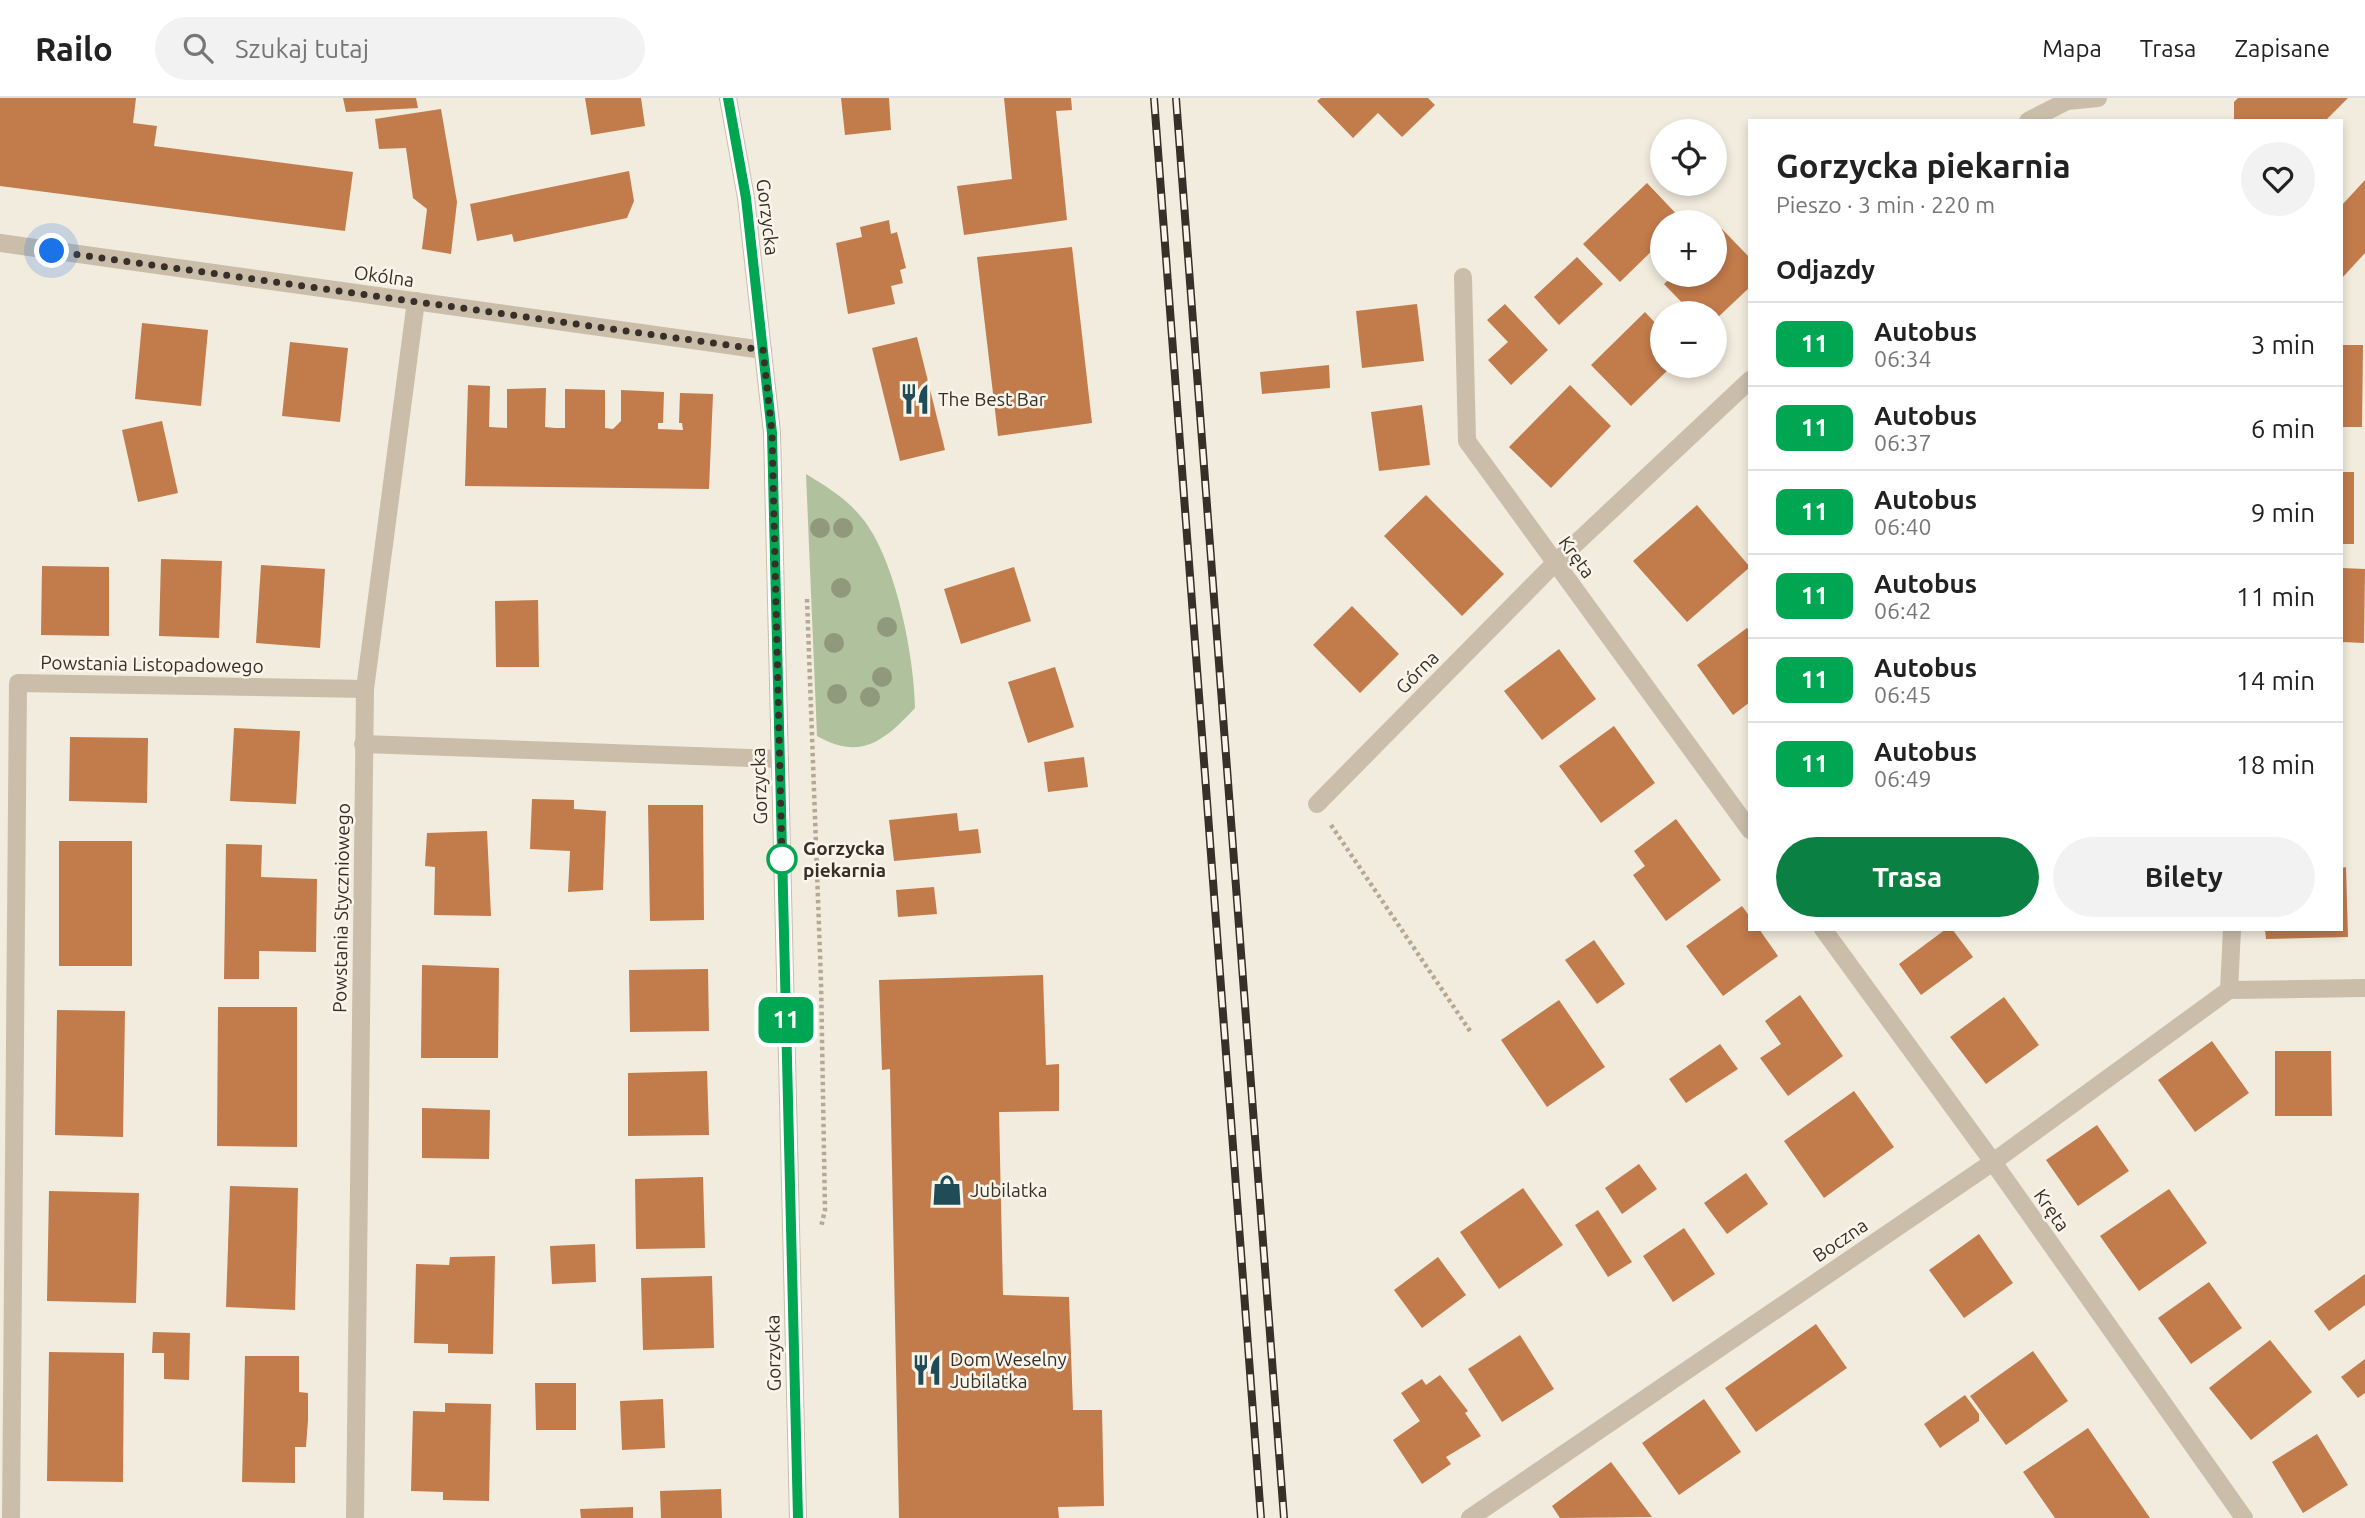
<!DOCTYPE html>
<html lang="pl">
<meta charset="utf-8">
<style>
:root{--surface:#fff;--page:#f2f2f2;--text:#222;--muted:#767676;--line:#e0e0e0;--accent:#0b8043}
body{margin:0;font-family:Ubuntu,sans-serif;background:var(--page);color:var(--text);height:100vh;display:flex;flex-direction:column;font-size:26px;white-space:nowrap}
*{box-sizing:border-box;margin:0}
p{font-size:23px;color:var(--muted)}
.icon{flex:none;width:38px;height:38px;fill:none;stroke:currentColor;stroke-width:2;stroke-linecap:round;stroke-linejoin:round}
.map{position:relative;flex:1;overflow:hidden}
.drawer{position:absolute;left:1748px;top:21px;width:595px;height:812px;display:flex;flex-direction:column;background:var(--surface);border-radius:0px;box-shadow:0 4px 10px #0003}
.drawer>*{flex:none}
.badge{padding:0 14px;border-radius:10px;font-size:24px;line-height:46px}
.fabs{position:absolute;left:1650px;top:21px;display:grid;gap:14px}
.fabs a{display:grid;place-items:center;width:77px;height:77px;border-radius:50%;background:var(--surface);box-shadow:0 4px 10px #0003;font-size:35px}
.you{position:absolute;width:35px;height:35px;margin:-18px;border:5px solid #fff;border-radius:50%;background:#1a73e8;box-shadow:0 0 0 10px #1a73e833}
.map>.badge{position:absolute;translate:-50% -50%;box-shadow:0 0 0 4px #fff}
h2{padding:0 28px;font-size:26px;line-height:63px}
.round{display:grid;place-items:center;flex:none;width:74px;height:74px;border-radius:37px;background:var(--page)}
.headline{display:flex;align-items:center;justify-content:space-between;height:119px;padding:0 28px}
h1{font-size:33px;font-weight:700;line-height:52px}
.button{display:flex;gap:14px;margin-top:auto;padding:14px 28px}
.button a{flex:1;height:80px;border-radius:42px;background:var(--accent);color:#fff;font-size:28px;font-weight:700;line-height:80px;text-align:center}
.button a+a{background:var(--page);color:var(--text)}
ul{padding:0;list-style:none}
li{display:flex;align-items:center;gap:21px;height:84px;padding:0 28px;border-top:2px solid var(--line)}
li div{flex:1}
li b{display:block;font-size:26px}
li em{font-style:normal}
li .badge{min-width:77px;font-weight:700;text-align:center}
header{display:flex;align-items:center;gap:42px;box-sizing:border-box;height:98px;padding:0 35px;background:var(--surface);border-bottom:2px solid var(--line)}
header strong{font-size:33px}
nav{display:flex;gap:38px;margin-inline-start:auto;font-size:24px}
.search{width:490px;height:63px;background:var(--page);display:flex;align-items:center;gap:18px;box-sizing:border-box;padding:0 24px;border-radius:38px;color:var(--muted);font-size:26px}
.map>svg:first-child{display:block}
.green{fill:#b0c19e}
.building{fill:#c27b4b}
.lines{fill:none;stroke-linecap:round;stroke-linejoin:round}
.path{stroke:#b6a894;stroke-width:4.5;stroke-dasharray:3.5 3.5;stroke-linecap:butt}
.minor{stroke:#cabdaa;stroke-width:18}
.rail-casing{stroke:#373029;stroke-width:8}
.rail{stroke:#f9f5ea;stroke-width:5;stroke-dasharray:16;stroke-linecap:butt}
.tree{fill:#91997d}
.line-casing{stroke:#fff;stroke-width:16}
.line{stroke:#00a651;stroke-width:10}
.walk{stroke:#373029;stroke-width:7;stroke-dasharray:0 12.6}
.stop-dot{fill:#fff;stroke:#00a651;stroke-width:3.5}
.labels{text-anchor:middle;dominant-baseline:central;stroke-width:5;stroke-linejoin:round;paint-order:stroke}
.street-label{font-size:19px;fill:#373029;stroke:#f9f5ea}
.poi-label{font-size:19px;fill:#373029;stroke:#f9f5ea;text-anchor:start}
.stop-label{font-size:19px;font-weight:bold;fill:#373029;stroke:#f9f5ea;text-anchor:start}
</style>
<header>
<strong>Railo</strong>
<div class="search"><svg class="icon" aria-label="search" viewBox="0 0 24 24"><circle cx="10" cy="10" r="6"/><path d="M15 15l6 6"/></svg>Szukaj tutaj</div>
<nav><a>Mapa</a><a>Trasa</a><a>Zapisane</a></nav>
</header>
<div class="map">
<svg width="2365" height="1420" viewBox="0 0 2365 1420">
<rect width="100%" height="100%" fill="#f2ecde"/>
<path class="green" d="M806,376C829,390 852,404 868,428C897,471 914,558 915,610C884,643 861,663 817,638Z"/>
<g class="building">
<polygon points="0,0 136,0 133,25 157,28 154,48 353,74 345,133 0,88"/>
<polygon points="343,0 416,0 418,10 346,14"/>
<polygon points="585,0 641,0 645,28 591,37"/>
<polygon points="841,0 889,0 891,32 845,37"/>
<polygon points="1004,0 1071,0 1072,12 1056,13 1067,122 964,137 957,88 1012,81"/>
<polygon points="1321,0 1428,0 1435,7 1402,39 1378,15 1353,40 1317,3"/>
<polygon points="2238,0 2348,0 2325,23 2234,23 2234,4"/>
<polygon points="441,11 457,104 451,156 422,151 427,111 413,100 406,50 379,51 375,21"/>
<polygon points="629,73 634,103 627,120 514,144 512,136 477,143 470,106"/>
<polygon points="2365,82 2365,155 2342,180 2342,107"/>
<polygon points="1647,85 1683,123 1662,124 1662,143 1620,184 1583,146"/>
<polygon points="889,122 891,136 897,134 906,170 900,172 903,185 891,188 895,206 848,216 836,145 862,139 860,129"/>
<polygon points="1722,131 1750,160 1750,189 1715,222 1715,215 1692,215 1664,186 1674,177 1715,177 1715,138"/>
<polygon points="1072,149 1092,325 998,338 977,159"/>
<polygon points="1577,159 1603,186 1559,227 1534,199"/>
<polygon points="1417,206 1424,263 1362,270 1356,213"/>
<polygon points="1505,206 1548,252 1511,287 1488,262 1508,244 1487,222"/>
<polygon points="1645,214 1662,232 1662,268 1672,268 1631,308 1591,267"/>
<polygon points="142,225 208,232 201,308 135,301"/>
<polygon points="917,239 945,352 900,363 872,250"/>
<polygon points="290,244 348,250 340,324 282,318"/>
<polygon points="2342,247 2363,247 2362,329 2342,329"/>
<polygon points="1329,267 1330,290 1262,296 1260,274"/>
<polygon points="468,287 490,288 489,329 507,330 507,291 546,290 545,329 555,330 565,330 565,291 605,292 605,330 613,331 621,323 621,292 664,294 663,325 658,325 658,331 683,332 682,325 679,325 680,295 713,296 709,391 465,388"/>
<polygon points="1570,287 1611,328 1551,390 1509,349"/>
<polygon points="1422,307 1430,367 1379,373 1371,314"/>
<polygon points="162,323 178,395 138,404 122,332"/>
<rect x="2342" y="374" width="12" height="72"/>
<polygon points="1426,397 1504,476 1462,518 1384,438"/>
<polygon points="1697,407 1750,469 1687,524 1633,463"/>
<polygon points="161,461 222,463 219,540 159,538"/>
<polygon points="261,467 325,471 320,550 256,545"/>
<polygon points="42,468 109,469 109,538 41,537"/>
<polygon points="1014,469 1031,523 961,546 944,491"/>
<polygon points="2342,470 2365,471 2364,545 2342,544"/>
<polygon points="538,502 539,569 496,569 495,503"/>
<polygon points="1352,508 1399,556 1360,595 1313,547"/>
<polygon points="1747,530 1750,534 1750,604 1733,617 1697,567"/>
<polygon points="1559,551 1596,601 1542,642 1504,593"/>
<polygon points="1055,569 1074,629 1028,645 1008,584"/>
<polygon points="1614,628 1655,685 1601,725 1559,668"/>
<polygon points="234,630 300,633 296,706 230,703"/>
<polygon points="70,639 148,640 147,705 69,703"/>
<polygon points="1084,659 1088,689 1048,694 1044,664"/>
<polygon points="532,701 574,702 574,711 606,713 603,792 568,794 570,753 530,751"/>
<polygon points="648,707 703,707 704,822 650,823"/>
<polygon points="957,715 959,733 978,731 981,755 894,763 889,722"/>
<polygon points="1676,721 1721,782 1666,823 1633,777 1645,768 1634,753"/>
<polygon points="487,733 491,818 434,817 435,769 425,768 427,735"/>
<rect x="59" y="743" width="73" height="125"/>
<polygon points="226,746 262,747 261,779 317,781 316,854 259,853 259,881 224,881"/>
<polygon points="2346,769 2348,839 2266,841 2265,831 2342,831 2342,770"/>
<polygon points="934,789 937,816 898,819 896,792"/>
<polygon points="1742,808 1750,819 1750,831 1759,831 1778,858 1723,898 1686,848"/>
<polygon points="1946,831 1952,831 1973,859 1921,897 1899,866"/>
<polygon points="1594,842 1625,886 1597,906 1565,862"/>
<polygon points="422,867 499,870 498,960 421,960"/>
<polygon points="708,871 709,933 630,934 629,872"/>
<polygon points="1043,877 1046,967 1059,966 1059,1013 999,1014 1003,1197 1069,1199 1073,1312 1102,1312 1104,1408 1058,1409 1059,1420 899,1420 890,971 882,972 879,882"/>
<polygon points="1800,897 1843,958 1788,998 1760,960 1781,946 1765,923"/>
<polygon points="2004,899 2039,947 1986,986 1950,939"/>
<polygon points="1559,902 1605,969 1547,1009 1501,942"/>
<polygon points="218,909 297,909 297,1049 217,1048"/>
<polygon points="57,912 125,913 123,1039 55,1037"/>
<polygon points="2212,943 2249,995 2195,1034 2158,982"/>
<polygon points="1720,946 1738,971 1686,1005 1669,981"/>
<polygon points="2275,953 2331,953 2332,1018 2275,1018"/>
<polygon points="707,973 709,1037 628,1038 628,975"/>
<polygon points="1854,993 1894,1049 1824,1100 1784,1043"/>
<polygon points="422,1010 490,1012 489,1061 422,1060"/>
<polygon points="2097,1027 2129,1073 2078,1108 2046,1062"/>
<polygon points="1639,1066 1657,1091 1622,1116 1605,1090"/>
<polygon points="1746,1075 1768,1106 1727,1136 1704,1105"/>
<polygon points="703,1079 705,1150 636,1151 635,1081"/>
<polygon points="230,1088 298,1090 295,1212 226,1209"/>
<polygon points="1523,1090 1563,1147 1499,1191 1460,1134"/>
<polygon points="2169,1091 2207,1145 2139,1193 2100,1138"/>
<polygon points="49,1093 139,1095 136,1205 47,1203"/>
<polygon points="1598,1112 1632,1164 1608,1179 1575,1127"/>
<polygon points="1684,1130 1715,1176 1673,1204 1643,1158"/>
<polygon points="1979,1136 2013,1185 1964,1220 1929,1172"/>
<polygon points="595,1146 596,1184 552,1186 550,1148"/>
<polygon points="495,1158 493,1256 448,1255 448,1246 414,1245 416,1166 449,1167 450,1159"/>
<polygon points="1438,1159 1466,1197 1422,1230 1394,1192"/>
<polygon points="2365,1176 2365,1207 2329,1233 2314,1213"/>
<polygon points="712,1178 714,1250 643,1252 641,1180"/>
<polygon points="2209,1184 2242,1230 2191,1266 2158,1220"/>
<polygon points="1816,1226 1847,1270 1756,1334 1725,1290"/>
<polygon points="153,1234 190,1235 189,1282 164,1281 164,1255 152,1255"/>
<polygon points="1520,1237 1554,1291 1502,1324 1468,1271"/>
<polygon points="2270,1242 2312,1294 2251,1342 2209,1290"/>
<polygon points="2033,1253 2068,1303 2006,1347 1970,1298"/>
<polygon points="49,1254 124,1255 123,1384 47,1383"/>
<polygon points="245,1258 299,1258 299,1294 308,1295 308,1322 306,1349 295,1349 295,1385 242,1384"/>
<polygon points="2365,1261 2365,1295 2358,1300 2341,1279"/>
<polygon points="1440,1277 1468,1313 1465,1315 1481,1338 1446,1359 1451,1366 1422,1386 1393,1342 1420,1323 1401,1295 1422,1281 1426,1287"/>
<polygon points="535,1285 576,1285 576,1332 536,1332"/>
<polygon points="1965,1297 1979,1316 1979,1323 1940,1350 1924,1326"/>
<polygon points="663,1301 665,1350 622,1352 620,1303"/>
<polygon points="1704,1301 1741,1354 1679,1397 1642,1345"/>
<polygon points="445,1305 491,1306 489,1403 443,1402 443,1394 411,1393 413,1313 445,1314"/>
<polygon points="2088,1330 2150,1420 2055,1420 2023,1374"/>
<polygon points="2317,1336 2348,1387 2303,1415 2272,1364"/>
<polygon points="1611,1364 1652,1419 1560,1420 1552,1408"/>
<polygon points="721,1391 722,1420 661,1420 660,1393"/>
<polygon points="633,1409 633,1420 581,1420 580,1411"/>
</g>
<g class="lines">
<g class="path">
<polyline points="807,501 821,883 825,1112 821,1129"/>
<polyline points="1331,727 1472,936"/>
</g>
<g class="minor">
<polyline points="728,0 746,100 772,335 798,1420"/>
<polyline points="2028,23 2067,3 2098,0"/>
<polyline points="0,145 763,252"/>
<polyline points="1463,179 1467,343 1750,732"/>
<polyline points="363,646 780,661"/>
<polyline points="1317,706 1555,465 1750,282"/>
<polyline points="1823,831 1993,1064 2244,1420"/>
<polyline points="2229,892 2365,890"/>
<polyline points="11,1420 18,585 365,591"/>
<polyline points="355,1420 365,591 416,203"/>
<polyline points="1470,1420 1993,1064 2229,892 2232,831"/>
</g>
<defs>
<g id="rail">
<polyline points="1154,0 1261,1420"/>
<polyline points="1176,0 1284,1420"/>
</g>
</defs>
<use href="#rail" class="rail-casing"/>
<use href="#rail" class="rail"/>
</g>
<g class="tree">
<circle cx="820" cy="430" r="10"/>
<circle cx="843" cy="430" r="10"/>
<circle cx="841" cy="490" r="10"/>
<circle cx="887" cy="529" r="10"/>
<circle cx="834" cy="545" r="10"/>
<circle cx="882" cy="579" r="10"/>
<circle cx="837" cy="596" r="10"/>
<circle cx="870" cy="599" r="10"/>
</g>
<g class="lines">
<defs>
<polyline id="line" points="728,0 746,100 772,335 798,1420"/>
</defs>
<use href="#line" class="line-casing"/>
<use href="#line" class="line"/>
<polyline class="walk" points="52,153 763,252 772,335 782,761"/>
</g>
<defs>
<symbol id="restaurant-bare" viewBox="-9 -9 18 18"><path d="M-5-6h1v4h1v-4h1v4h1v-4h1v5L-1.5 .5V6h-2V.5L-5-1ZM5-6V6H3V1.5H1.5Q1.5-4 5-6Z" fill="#204c58" stroke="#f9f5ea" stroke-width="2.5" paint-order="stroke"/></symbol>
<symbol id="shop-bare" viewBox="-9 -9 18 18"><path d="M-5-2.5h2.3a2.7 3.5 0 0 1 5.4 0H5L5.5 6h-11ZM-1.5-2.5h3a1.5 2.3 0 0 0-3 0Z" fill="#204c58" stroke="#f9f5ea" stroke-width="2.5" paint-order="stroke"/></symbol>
</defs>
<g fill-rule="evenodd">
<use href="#restaurant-bare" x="893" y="279" width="44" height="44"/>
<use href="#shop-bare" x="925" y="1070" width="44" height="44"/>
<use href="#restaurant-bare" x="905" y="1250" width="44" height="44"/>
</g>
<circle class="stop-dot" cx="782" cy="761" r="14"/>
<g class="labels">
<g class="street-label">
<text transform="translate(768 119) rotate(83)">Gorzycka</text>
<text transform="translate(384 178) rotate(8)">Okólna</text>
<text transform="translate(1577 459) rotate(54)">Kręta</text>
<text transform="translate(152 566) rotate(1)">Powstania Listopadowego</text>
<text transform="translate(1417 574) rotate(-45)">Górna</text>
<text transform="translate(759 688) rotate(-92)">Gorzycka</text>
<text transform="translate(341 810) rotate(-89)">Powstania Styczniowego</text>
<text transform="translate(2052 1112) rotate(55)">Kręta</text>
<text transform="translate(1840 1142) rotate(-34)">Boczna</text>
<text transform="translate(773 1255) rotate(-91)">Gorzycka</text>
</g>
<g class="poi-label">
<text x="938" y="301">The Best Bar</text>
<text x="970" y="1092">Jubilatka</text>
<text x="950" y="1261">Dom Weselny<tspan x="950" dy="22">Jubilatka</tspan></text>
</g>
<g class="stop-label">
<text x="803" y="750">Gorzycka<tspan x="803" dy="22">piekarnia</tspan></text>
</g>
</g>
</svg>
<div class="fabs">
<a><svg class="icon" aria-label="locate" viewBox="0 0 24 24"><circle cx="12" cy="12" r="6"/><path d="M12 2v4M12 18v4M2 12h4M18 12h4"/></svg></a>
<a>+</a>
<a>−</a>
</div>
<div class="you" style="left:52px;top:153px"></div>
<b class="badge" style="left:786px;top:922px;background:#00a651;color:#fff">11</b>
<section class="drawer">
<div class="headline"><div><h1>Gorzycka piekarnia</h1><p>Pieszo · 3 min · 220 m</p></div><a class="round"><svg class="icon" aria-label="heart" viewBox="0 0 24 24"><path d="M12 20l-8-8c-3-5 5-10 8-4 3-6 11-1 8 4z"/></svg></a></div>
<h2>Odjazdy</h2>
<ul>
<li><span class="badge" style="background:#00a651;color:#fff">11</span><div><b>Autobus</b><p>06:34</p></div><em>3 min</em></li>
<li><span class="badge" style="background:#00a651;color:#fff">11</span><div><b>Autobus</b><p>06:37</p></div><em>6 min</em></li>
<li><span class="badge" style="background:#00a651;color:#fff">11</span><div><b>Autobus</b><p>06:40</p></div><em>9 min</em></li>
<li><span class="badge" style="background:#00a651;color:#fff">11</span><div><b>Autobus</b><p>06:42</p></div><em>11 min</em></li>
<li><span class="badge" style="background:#00a651;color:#fff">11</span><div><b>Autobus</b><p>06:45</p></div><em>14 min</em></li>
<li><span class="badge" style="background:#00a651;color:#fff">11</span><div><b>Autobus</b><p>06:49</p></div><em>18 min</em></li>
</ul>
<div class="button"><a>Trasa</a><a>Bilety</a></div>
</section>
</div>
